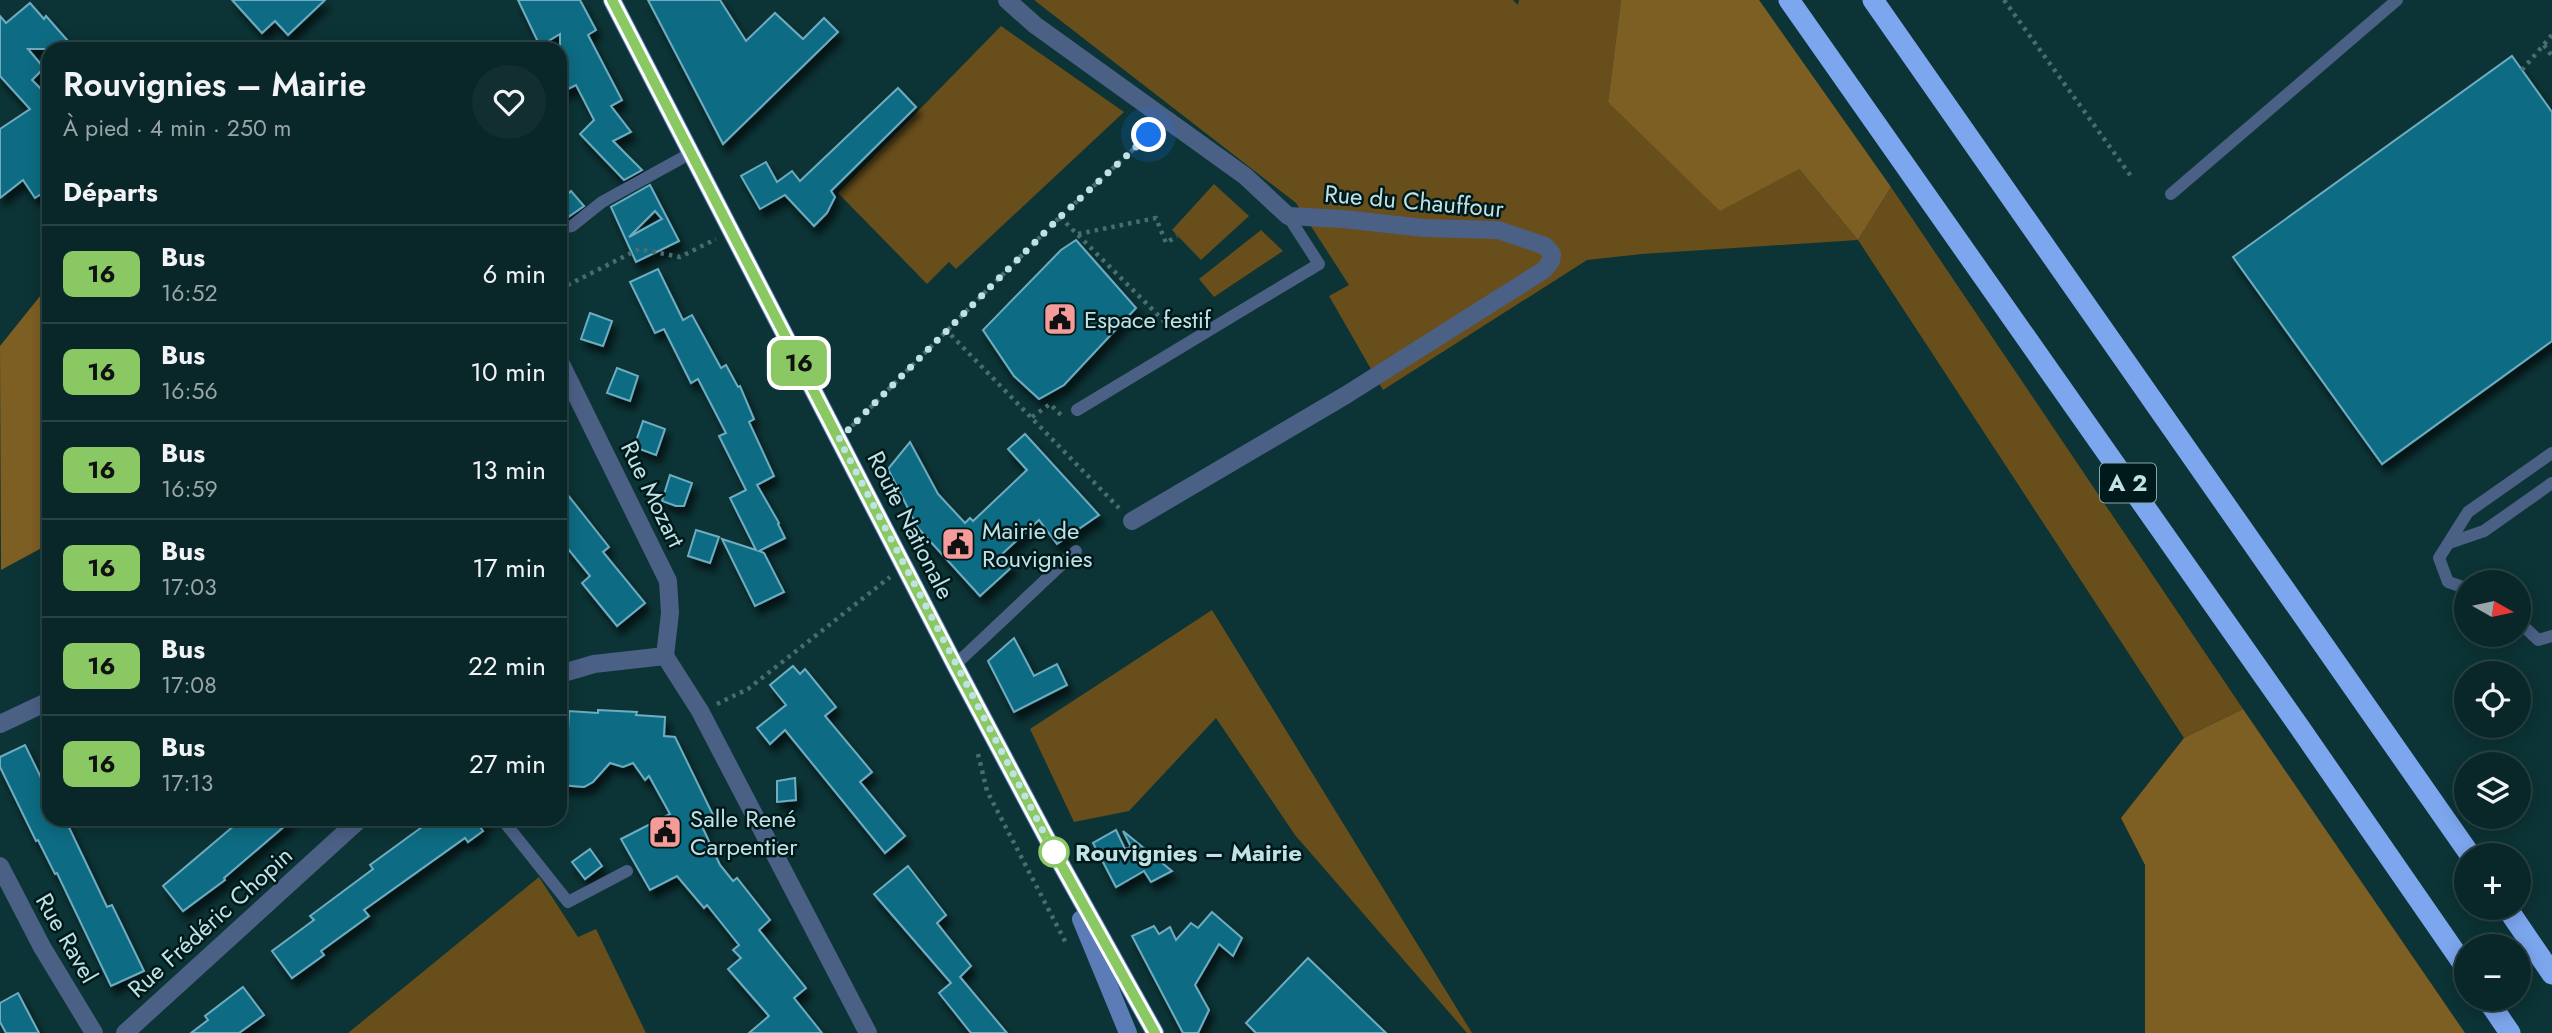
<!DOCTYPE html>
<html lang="fr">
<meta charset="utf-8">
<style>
:root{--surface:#092628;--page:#122e30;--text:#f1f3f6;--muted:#99a5a8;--line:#294345}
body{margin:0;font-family:Jost,sans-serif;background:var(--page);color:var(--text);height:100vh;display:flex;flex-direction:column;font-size:26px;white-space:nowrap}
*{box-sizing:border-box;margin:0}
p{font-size:23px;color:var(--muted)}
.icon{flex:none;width:38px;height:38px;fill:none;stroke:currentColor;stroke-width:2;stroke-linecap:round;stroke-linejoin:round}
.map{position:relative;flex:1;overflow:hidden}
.details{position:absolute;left:42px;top:42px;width:525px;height:784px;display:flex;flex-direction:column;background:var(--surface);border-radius:21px;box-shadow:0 4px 18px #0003,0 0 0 2px var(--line)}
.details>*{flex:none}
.badge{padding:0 14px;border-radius:10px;font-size:24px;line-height:46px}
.needle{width:46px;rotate:99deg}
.controls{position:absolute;left:2454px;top:570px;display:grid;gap:14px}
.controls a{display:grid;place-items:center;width:77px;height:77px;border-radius:50%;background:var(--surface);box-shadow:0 4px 18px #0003,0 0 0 2px var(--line);font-size:35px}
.you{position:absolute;width:35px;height:35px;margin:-18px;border:5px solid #fff;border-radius:50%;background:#1a73e8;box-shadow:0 0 0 10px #1a73e833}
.map>.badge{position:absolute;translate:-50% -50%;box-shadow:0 0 0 4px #fff}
h2{padding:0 21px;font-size:26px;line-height:63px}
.round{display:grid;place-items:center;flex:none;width:74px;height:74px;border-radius:37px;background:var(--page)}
.head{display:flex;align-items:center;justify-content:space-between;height:119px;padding:0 21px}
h1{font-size:33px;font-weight:600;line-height:52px}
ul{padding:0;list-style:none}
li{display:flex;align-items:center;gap:21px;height:98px;padding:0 21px;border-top:2px solid var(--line)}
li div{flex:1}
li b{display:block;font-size:26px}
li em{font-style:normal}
li .badge{min-width:77px;font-weight:700;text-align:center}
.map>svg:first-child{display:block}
.green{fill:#684e1b}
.forest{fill:#7e5f23}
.building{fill:#0e6c83;stroke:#6eacc1;stroke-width:2;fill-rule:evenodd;filter:url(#shadow)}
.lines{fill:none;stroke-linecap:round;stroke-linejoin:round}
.path{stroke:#486d6f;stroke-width:4.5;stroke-dasharray:3.5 5;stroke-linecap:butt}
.lane{stroke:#4b6085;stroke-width:12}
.street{stroke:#4b6085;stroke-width:18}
.secondary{stroke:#5b7cb7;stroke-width:18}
.highway{stroke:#7ca6ee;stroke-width:21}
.line-casing{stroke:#fff;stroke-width:16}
.line{stroke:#8ac864;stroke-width:10}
.walk{stroke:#c1e2e4;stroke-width:7;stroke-dasharray:0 12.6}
.stop-dot{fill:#fff;stroke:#8ac864;stroke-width:3.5}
.labels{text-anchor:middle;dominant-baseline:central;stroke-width:5;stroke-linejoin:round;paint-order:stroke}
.shield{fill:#00191b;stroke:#87a6a8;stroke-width:2}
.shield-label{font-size:23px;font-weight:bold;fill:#c1e2e4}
.street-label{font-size:24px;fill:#c1e2e4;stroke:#00191b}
.poi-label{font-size:24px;fill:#c1e2e4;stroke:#00191b;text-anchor:start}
.stop-label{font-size:24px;font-weight:bold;fill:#c1e2e4;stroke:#00191b;text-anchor:start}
</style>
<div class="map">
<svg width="2552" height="1033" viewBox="0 0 2552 1033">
<defs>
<filter id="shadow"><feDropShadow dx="4.5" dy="8" stdDeviation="3.5" flood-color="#0009"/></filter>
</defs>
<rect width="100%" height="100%" fill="#0c3335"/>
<g class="green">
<polygon points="1034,0 1513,0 1518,5 1519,0 1621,0 1608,102 1799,169 1858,240 1891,187 2243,709 2184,738 1858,240 1642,254 1587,260 1383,390 1329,296 1349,285 1296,203"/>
<polygon points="1001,26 1124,112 956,269 949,262 927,284 838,193"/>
<polygon points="1214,184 1249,216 1201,260 1172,230"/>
<polygon points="1261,230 1283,251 1214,297 1199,279"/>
<polygon points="1212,610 1472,1033 1467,1033 1295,835 1216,718 1129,811 1074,822 1030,729"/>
<polygon points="539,877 578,937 596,929 646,1033 348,1033"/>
</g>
<g class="forest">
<polygon points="1621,0 1759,0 1891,187 1858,240 1799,169 1720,211 1608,102"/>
<polygon points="49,285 49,544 1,570 0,346"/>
<polygon points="2243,709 2465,1033 2145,1033 2145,865 2121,818 2184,738"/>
</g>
<g class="building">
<polygon points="232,0 325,0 288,35 275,21 262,33"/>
<polygon points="518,0 580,0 596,30 588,35 622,100 611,106 631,132 613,141 642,170 624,180 580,134 594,120 576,85 560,93 560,34 540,46"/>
<polygon points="648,0 720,0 746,41 775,13 803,39 824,18 838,32 723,144"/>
<polygon points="30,3 44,19 46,16 75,49 28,49 44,68 32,80 49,97 49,189 35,198 23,180 0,198 0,129 30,109 0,76 0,16 6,23"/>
<polygon points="2512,56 2552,112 2552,341 2382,464 2233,257"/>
<polygon points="898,88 916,107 831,191 835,197 827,213 814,226 785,195 760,209 741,176 766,162 777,182 792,171 800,181"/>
<path d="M650,185L679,241L636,262L611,207ZM655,211L662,219L629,237Z"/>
<polygon points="571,191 584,206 567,218 560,210 560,201"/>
<polygon points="1076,240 1136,308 1064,385 1039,399 1014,376 983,330 1061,250"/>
<polygon points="658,269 683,320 692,315 721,368 726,365 738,387 740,386 754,419 749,422 774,476 757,485 779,523 778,524 785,538 759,551 764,553 784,592 755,606 722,539 756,550 730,498 746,490 719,436 726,433 698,379 691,383 664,329 655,333 630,282"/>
<polygon points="590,313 612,321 603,346 581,339"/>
<polygon points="617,368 638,376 630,401 607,393"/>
<polygon points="643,421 665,429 656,455 634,447"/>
<polygon points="1025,434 1099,515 1057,544 1039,520 1001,555 1012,567 980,596 918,528 888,469 910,442 938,494 965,523 970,518 973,521 1027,470 1008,449"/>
<polygon points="670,475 692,483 684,506 676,506 662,501"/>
<polygon points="560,485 609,547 603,552 645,603 617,626 582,583 590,576 560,539"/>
<polygon points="696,530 719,537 710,563 688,556"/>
<polygon points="1014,638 1034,676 1057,664 1067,685 1014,712 988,661"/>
<polygon points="793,666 800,674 805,669 836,707 825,716 872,772 860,782 905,836 885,853 785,730 770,744 757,728 786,705 770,685"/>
<polygon points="598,710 637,712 636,715 665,717 664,736 675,737 713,815 700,822 720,865 733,881 737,878 770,920 759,930 806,988 794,998 822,1033 749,1033 769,1016 728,969 741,958 733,950 739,945 707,905 704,908 677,876 650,890 621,839 670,814 649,776 645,780 633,763 623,767 610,763 593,782 584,787 560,785 560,730 568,731 569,711 598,713"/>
<polygon points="25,745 49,794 49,819 65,819 107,907 112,905 144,971 111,986 57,873 55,874 38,840 36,841 0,767 0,757"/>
<polygon points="795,778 796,800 777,802 777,781"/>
<polygon points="242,819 293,819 224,878 225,880 183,911 163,886"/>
<polygon points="433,819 490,819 480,827 483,831 468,842 465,838 364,910 369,916 321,951 324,955 292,978 272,951 314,920 310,916 373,869 370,865"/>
<polygon points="1116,830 1125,849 1131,847 1123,831 1172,871 1151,882 1144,871 1116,887 1093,843"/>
<polygon points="590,849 602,866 585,879 572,862"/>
<polygon points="908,866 946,915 937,923 971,966 960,977 1007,1033 971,1033 939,993 951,983 874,894"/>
<polygon points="1212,912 1242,938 1233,956 1219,944 1195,985 1209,1010 1198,1033 1183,1033 1132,936 1154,926 1159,934 1170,927 1176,940 1191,923 1198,928"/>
<polygon points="1308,958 1386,1033 1256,1033 1246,1023"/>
<polygon points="243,987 264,1015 239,1033 191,1033 208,1020 205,1016"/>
<polygon points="18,993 39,1033 6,1033 0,1022 0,1003"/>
</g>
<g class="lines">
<g class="path">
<polyline points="2004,0 2133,179"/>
<polyline points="2544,45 2552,56"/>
<polyline points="2522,70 2552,35"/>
<polyline points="1060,217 1174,331"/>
<polyline points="1078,234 1156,218 1166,243 1177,236"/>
<polyline points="560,289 639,249 680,257 716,239"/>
<polyline points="951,335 1119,508"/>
<polyline points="1032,417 1050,404 1061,415"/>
<polyline points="852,426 1060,217 1151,133"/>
<polyline points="717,704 748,689 890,577"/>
<polyline points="978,754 987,791 1067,945"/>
</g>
<g class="lane">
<polyline points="2171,194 2397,0"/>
<polyline points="560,228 572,226 602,202 691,153"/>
<polyline points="1077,410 1319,264 1288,216"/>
<polyline points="2449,543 2484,531 2552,483"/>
<polyline points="2466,588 2448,582 2439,558 2468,512 2552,453"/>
<polyline points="2518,621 2538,640 2552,636"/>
<polyline points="955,665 1076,551"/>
<polyline points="502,819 568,902 627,871"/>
</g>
<g class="street">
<polyline points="1007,0 1035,25 1245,176 1288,216 1343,219 1424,228 1498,230 1545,246 1552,254 1551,261 1544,270 1346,395 1132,521"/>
<polyline points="560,362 668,581 670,613 665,656"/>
<polyline points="665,656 700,711 868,1033"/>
<polyline points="560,674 594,664 665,656"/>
<polyline points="0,724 49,701"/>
<polyline points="0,866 42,947 94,1033"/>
<polyline points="125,1033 360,819"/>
</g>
<g class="secondary">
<polyline points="612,0 955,665 1052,848 1155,1033"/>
<polyline points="1081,919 1128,1033"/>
</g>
<g class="highway">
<polyline points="1789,0 2298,725 2466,968"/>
<polyline points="1873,0 2471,856"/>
<polyline points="2507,908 2552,974"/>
<polyline points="2487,999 2510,1033"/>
</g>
</g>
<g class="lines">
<defs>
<polyline id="line" points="612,0 955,665 1052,848 1155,1033"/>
</defs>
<use href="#line" class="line-casing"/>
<use href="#line" class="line"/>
<polyline class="walk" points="1054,852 839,439 1060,217 1149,135"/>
</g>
<defs>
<symbol id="civic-square" viewBox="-11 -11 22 22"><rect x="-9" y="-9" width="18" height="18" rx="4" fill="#f59b9a" stroke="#00191b"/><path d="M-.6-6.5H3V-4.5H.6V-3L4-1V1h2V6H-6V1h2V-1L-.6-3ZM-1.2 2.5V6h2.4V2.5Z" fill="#111"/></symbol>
</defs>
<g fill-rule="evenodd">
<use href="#civic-square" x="1041" y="300" width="38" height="38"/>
<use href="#civic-square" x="939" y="525" width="38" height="38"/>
<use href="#civic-square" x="646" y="813" width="38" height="38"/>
</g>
<circle class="stop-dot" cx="1054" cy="852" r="14"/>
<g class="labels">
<rect class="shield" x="2100" y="463.5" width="56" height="39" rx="5"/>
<g class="shield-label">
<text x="2128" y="483">A 2</text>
</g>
<g class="street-label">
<text transform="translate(1414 201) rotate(5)">Rue du Chauffour</text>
<text transform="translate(653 494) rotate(64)">Rue Mozart</text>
<text transform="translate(911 525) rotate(63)">Route Nationale</text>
<text transform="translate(210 922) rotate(-42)">Rue Frédéric Chopin</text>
<text transform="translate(67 938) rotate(60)">Rue Ravel</text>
</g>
<g class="poi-label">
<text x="1084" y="319">Espace festif</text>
<text x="982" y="530">Mairie de<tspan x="982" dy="28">Rouvignies</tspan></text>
<text x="690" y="818">Salle René<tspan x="690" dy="28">Carpentier</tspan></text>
</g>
<g class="stop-label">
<text x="1075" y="852">Rouvignies – Mairie</text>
</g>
</g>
</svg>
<div class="controls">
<a><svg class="needle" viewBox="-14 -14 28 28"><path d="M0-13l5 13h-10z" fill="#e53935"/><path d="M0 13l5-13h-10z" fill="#99a5a8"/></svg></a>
<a><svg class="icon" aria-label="locate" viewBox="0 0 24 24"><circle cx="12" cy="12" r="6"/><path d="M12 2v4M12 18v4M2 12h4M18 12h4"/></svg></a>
<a><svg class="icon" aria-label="layers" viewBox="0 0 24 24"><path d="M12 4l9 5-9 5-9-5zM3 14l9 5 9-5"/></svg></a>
<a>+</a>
<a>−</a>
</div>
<div class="you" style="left:1149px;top:135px"></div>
<b class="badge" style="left:799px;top:363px;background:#8ac864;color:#111">16</b>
<section class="details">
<div class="head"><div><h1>Rouvignies – Mairie</h1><p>À pied · 4 min · 250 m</p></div><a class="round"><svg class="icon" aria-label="heart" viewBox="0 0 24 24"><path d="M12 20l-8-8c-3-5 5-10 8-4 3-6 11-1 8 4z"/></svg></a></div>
<h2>Départs</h2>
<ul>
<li><span class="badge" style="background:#8ac864;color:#111">16</span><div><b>Bus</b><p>16:52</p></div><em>6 min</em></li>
<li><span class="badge" style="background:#8ac864;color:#111">16</span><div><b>Bus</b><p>16:56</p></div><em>10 min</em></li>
<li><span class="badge" style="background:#8ac864;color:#111">16</span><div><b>Bus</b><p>16:59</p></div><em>13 min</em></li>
<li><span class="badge" style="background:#8ac864;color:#111">16</span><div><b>Bus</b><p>17:03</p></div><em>17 min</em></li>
<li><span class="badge" style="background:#8ac864;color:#111">16</span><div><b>Bus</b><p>17:08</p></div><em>22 min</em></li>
<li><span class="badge" style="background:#8ac864;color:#111">16</span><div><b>Bus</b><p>17:13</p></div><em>27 min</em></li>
</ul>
</section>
</div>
